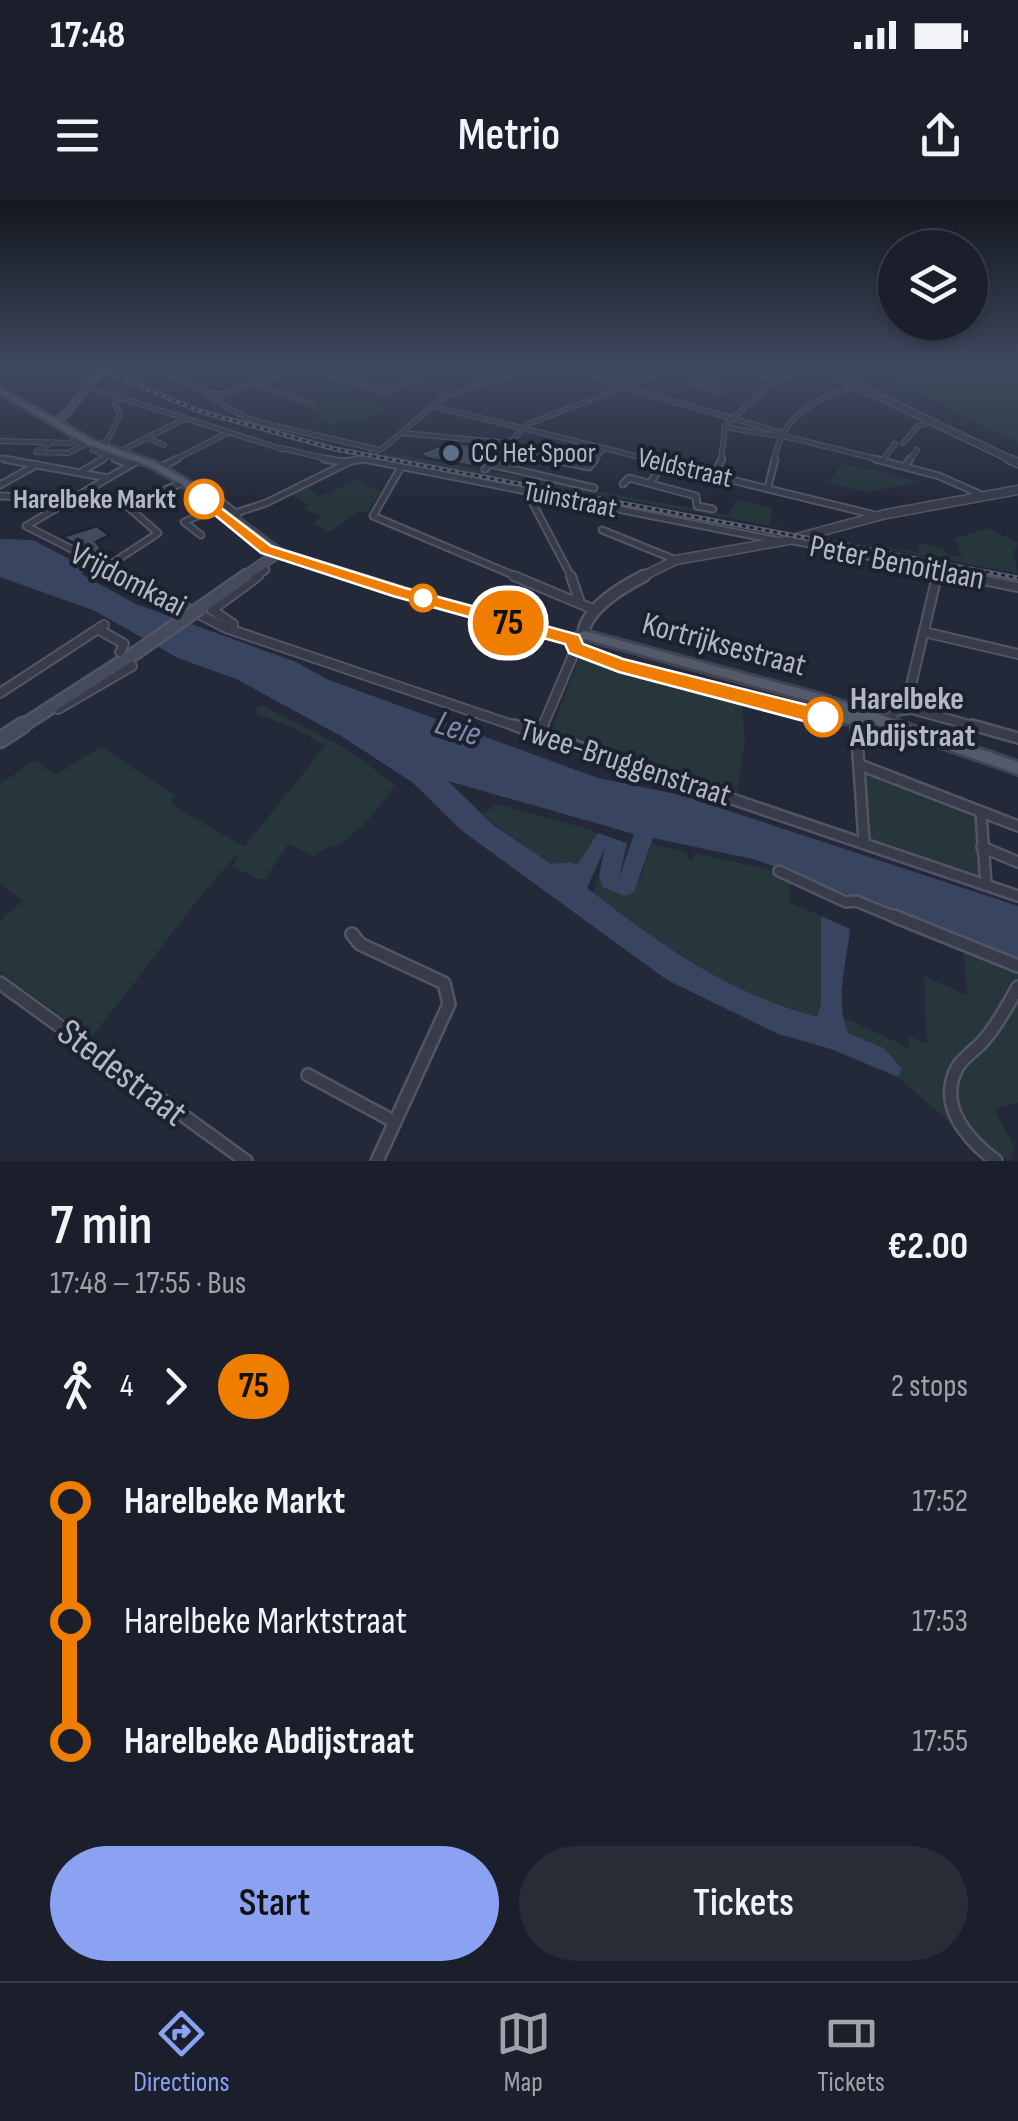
<!DOCTYPE html>
<meta charset="utf-8">
<style>
:root{--surface:#1a1f2b;--page:#272c37;--text:#f1f3f6;--muted:#9fa2a9;--line:#383d47;--accent:#8ba1f1}
body{margin:0;font-family:"Sofia Sans Condensed",sans-serif;background:var(--page);color:var(--text);height:100vh;display:flex;flex-direction:column;font-size:38px;white-space:nowrap}
*{box-sizing:border-box;margin:0}
p{font-size:32px;color:var(--muted)}
.icon{flex:none;width:55px;height:55px;fill:none;stroke:currentColor;stroke-width:2;stroke-linecap:round;stroke-linejoin:round}
.map{position:relative;height:961px;overflow:hidden}
.sheet{display:flex;flex-direction:column;background:var(--surface);flex:1}
.sheet>*{flex:none}
.badge{padding:0 20px;border-radius:32px;font-size:35px;line-height:65px}
.fabs{position:absolute;left:878px;top:30px;display:grid;gap:20px}
.fabs a{display:grid;place-items:center;width:110px;height:110px;border-radius:50%;background:var(--surface);box-shadow:0 5px 15px #0003,0 0 0 2px var(--line);font-size:50px}
.map>.badge{position:absolute;translate:-50% -50%;box-shadow:0 0 0 5px #fff}
.legs{display:flex;align-items:center;gap:15px;height:110px;padding:0 50px;font-size:32px}
.legs p{margin-inline-start:auto}
.summary{display:flex;align-items:center;justify-content:space-between;height:170px;padding:0 50px}
h1{font-size:55px;font-weight:600;line-height:75px}
.button{display:flex;gap:20px;margin-top:auto;padding:20px 50px}
.button a{flex:1;height:115px;border-radius:60px;background:var(--accent);color:#111;font-size:40px;font-weight:600;line-height:115px;text-align:center}
.button a+a{background:var(--page);color:var(--text)}
ul{padding:0 50px;list-style:none}
li{display:flex;align-items:center;gap:35px;height:120px;font-size:38px}
li i{display:grid;place-items:center;width:15px;height:100%;margin:0 12px;background:currentColor}
li i::after{content:'';width:25px;height:25px;margin:-12px;border:8px solid;border-radius:50%;background:var(--surface)}
li p{margin-inline-start:auto}
li:first-child i{background:linear-gradient(#0000 50%,currentColor 0)}
li:last-child i{background:linear-gradient(currentColor 50%,#0000 0)}
.status{display:flex;justify-content:space-between;align-items:center;height:70px;padding:0 50px;background:var(--surface);direction:ltr}
.status svg{height:28px;fill:currentColor}
header{display:flex;justify-content:space-between;align-items:center;height:130px;padding:0 50px;background:var(--surface);font-size:45px;font-weight:600}
.tab-bar{display:flex;justify-content:space-around;align-items:center;height:140px;border-top:2px solid var(--line);background:var(--surface);font-size:28px;color:var(--muted)}
.tab-bar a{display:grid;justify-items:center;gap:5px}
.tab-bar .current{color:var(--accent)}
.map>svg:first-child{display:block}
.green{fill:#26363b}
.water{fill:#394461;fill-rule:evenodd}
.building{fill:#454b5e;stroke:#1e2330;stroke-width:2.5}
.lines{fill:none;stroke-linecap:round;stroke-linejoin:round}
.pedestrian-casing{stroke:#525664;stroke-width:6}
.minor-far4-casing{stroke:#525664;stroke-width:6}
.minor-far3-casing{stroke:#525664;stroke-width:9}
.minor-far2-casing{stroke:#525664;stroke-width:12}
.minor-far1-casing{stroke:#525664;stroke-width:14}
.minor-casing{stroke:#525664;stroke-width:16}
.tertiary-far2-casing{stroke:#525664;stroke-width:9}
.tertiary-far1-casing{stroke:#525664;stroke-width:11}
.tertiary-casing{stroke:#525664;stroke-width:15}
.secondary-far3-casing{stroke:#525664;stroke-width:9}
.secondary-far2-casing{stroke:#525664;stroke-width:12}
.secondary-far1-casing{stroke:#525664;stroke-width:16}
.secondary-casing{stroke:#525664;stroke-width:19}
.primary-casing{stroke:#404452;stroke-width:6}
.pedestrian{stroke:#373b4a;stroke-width:4}
.minor-far4{stroke:#373b4a;stroke-width:4}
.minor-far3{stroke:#373b4a;stroke-width:5}
.minor-far2{stroke:#373b4a;stroke-width:8}
.minor-far1{stroke:#373b4a;stroke-width:9}
.minor{stroke:#373b4a;stroke-width:11}
.tertiary-far2{stroke:#373b4a;stroke-width:6}
.tertiary-far1{stroke:#373b4a;stroke-width:8}
.tertiary{stroke:#373b4a;stroke-width:10}
.secondary-far3{stroke:#454a5c;stroke-width:6}
.secondary-far2{stroke:#454a5c;stroke-width:9}
.secondary-far1{stroke:#454a5c;stroke-width:11}
.secondary{stroke:#454a5c;stroke-width:14}
.primary{fill:#555a6a;fill-rule:evenodd}
.rail-casing{stroke:#595f70;stroke-width:5}
.rail{stroke:#1c212e;stroke-width:2.5;stroke-dasharray:4;stroke-linecap:butt}
.secondary-bridge-casing{stroke:#525664;stroke-width:16;stroke-linecap:butt}
.secondary-bridge{stroke:#454a5c;stroke-width:11}
.line-1{fill:#ef7d00;stroke:#fff;stroke-width:2.5}
.service-dot{fill:#5c6f8a;stroke:#1c212e;stroke-width:4}
.stop-1-dot{fill:#fff;stroke:#ef7d00;stroke-width:5}
.labels{text-anchor:middle;dominant-baseline:central;stroke-width:8;stroke-linejoin:round;paint-order:stroke}
.far-poi-label{font-size:28px;fill:#b2b6c5;stroke:#1c212e;text-anchor:start}
.far-street-label{font-size:28px;fill:#b2b6c5;stroke:#1c212e}
.far-stop-label{font-size:28px;font-weight:bold;fill:#b2b6c5;stroke:#1c212e;text-anchor:end}
.street-label{font-size:32px;fill:#b2b6c5;stroke:#1c212e}
.stop-label{font-size:32px;font-weight:bold;fill:#b2b6c5;stroke:#1c212e;text-anchor:start}
.water-label{font-size:35px;font-style:italic;fill:#7c88ab;stroke:#1c212e}
.near-street-label{font-size:38px;fill:#b2b6c5;stroke:#1c212e}
</style>
<div class="status"><b>17:48</b><svg viewBox="0 0 49 12"><path d="M0 12V9h3v3zM5 12V6h3v6zM10 12V3h3v9zM15 12V0h3v12zM26 1h20v11H26zM47 4h2v5h-2z"/></svg></div>
<header><svg class="icon" aria-label="menu" viewBox="0 0 24 24"><path d="M4 6h16M4 12h16M4 18h16"/></svg>Metrio<svg class="icon" aria-label="share" viewBox="0 0 24 24"><path d="M12 15V3M7 8l5-5 5 5M5 13v7h14v-7"/></svg></header>
<div class="map">
<svg width="1018" height="961" viewBox="0 0 1018 961">
<rect width="100%" height="100%" fill="#232939"/>
<g class="green">
<path d="M859,168H1018V242C970,221 912,187 859,168Z"/>
<polygon points="332,195 371,200 382,210 358,221 341,219 328,225 326,220 312,222 321,214 305,208"/>
<polygon points="385,252 728,315 738,299 772,308 770,324 801,331 379,256"/>
<polygon points="842,263 922,282 866,292 829,283"/>
<polygon points="358,280 381,292 367,312 360,311 330,332 315,324 321,315 302,309 309,305 289,293 305,285 319,296"/>
<polygon points="988,328 1018,343 1013,353 1018,373 812,335 920,353 917,346 924,343 945,350 948,355 962,357 955,338"/>
<polygon points="579,459 742,504 745,541 736,597 604,553 605,547 551,531"/>
<path d="M261,505L347,549L395,585C380,606 366,626 344,641C333,648 323,647 314,656L288,644L265,679H257L233,667L240,651C186,709 142,777 91,837L0,773V721L22,701L0,683V584L35,560L55,575L101,547L176,596L170,603L244,647L325,546L294,528L257,514L256,508Z"/>
<polygon points="864,570 976,617 979,675 872,639 868,636"/>
<polygon points="497,604 588,629 598,633 577,666 571,662 551,665 482,615"/>
<polygon points="651,644 686,652 687,659 694,660 694,653 766,669 791,679 789,702 821,716 821,805 817,817 765,802 679,757 593,693 599,675 603,687 624,696 641,677"/>
<path d="M964,752L1018,773V903L1000,907L996,913L1014,946L1011,960C967,941 934,908 898,877L901,869L884,848L848,833L841,816L909,848V836L927,844L924,776L967,795Z"/>
</g>
<path class="water" d="M0,339L33,340L88,369L81,374L136,404L296,462L329,480L598,578L681,595L1018,706V759L757,660L653,638L634,692L624,696L603,687L599,675L605,648L587,688C663,746 723,791 817,817L821,804V716L850,729C847,763 834,800 848,833L884,848L902,869L898,877L831,849L778,834L667,780L461,630L412,582L341,536L236,479L178,458L95,411L0,377ZM448,581L634,634L619,679L627,643L598,633L577,665L571,662L551,664L492,624Z"/>
<g class="building">
<polygon points="447,243 473,245 470,250 482,252 471,266 427,258 420,253"/>
<polygon points="97,326 109,335 96,342 103,351 115,354 107,359 62,337"/>
</g>
<g class="lines">
<defs>
<polyline id="pedestrian" points="731,218 782,233"/>
<g id="minor-far4">
<polyline points="155,168 212,194 223,194 217,198"/>
<polyline points="228,168 246,168"/>
<polyline points="306,168 384,192 422,177"/>
<polyline points="578,168 623,187 731,218"/>
<polyline points="737,168 776,180"/>
<polyline points="0,172 7,169 4,168"/>
<polyline points="253,184 312,204"/>
<polyline points="694,184 721,192"/>
<polyline points="87,187 282,249"/>
<polyline points="703,187 731,168"/>
<polyline points="212,194 210,197 246,218 267,224 376,249"/>
<polyline points="223,194 297,168"/>
<polyline points="432,206 656,261"/>
<polyline points="724,227 792,238 885,261"/>
<polyline points="404,233 508,243"/>
<polyline points="147,238 164,245"/>
<polyline points="0,241 69,243 82,239"/>
<polyline points="52,242 36,252 68,253 89,242"/>
<polyline points="903,243 918,226 928,223"/>
<polyline points="281,248 336,261"/>
<polyline points="503,249 561,261"/>
<polyline points="117,253 186,218"/>
<polyline points="0,258 18,261"/>
<polyline points="364,259 375,261"/>
<polyline points="98,261 107,256"/>
<polyline points="121,261 93,250 107,241 120,215 114,201 122,196"/>
<polyline points="172,261 229,232"/>
<polyline points="355,261 383,248 445,196 531,168"/>
<polyline points="492,261 528,224 673,168"/>
<polyline points="593,261 603,249"/>
<polyline points="721,261 725,225 776,180 810,168"/>
<path d="M774,261C782,215 815,198 857,186"/>
<polyline points="882,261 895,244"/>
<polyline points="909,261 917,250"/>
</g>
<g id="minor-far3">
<polyline points="4,259 108,278"/>
<polyline points="115,259 131,265"/>
<polyline points="324,259 343,262 364,259"/>
<polyline points="364,259 775,340"/>
<polyline points="550,259 589,267 595,259"/>
<polyline points="646,259 879,316"/>
<polyline points="875,259 939,276 984,296"/>
<polyline points="490,264 594,288"/>
<polyline points="905,266 910,259"/>
<polyline points="401,267 373,316 520,378"/>
<polyline points="159,268 177,259"/>
<polyline points="485,269 495,259"/>
<polyline points="81,272 103,259"/>
<polyline points="714,274 722,259"/>
<polyline points="650,283 665,262"/>
<polyline points="623,284 629,278 696,296 697,306 713,309"/>
<polyline points="0,285 36,265"/>
<polyline points="768,287 775,259"/>
<polyline points="532,294 531,300 572,378"/>
<polyline points="201,295 214,296 238,315"/>
<polyline points="0,296 73,298"/>
<polyline points="223,317 266,303 349,262"/>
<polyline points="602,330 676,360"/>
<polyline points="201,335 184,322 218,307"/>
<polyline points="789,340 976,378"/>
<polyline points="105,368 158,333 127,306 184,282"/>
<polyline points="129,378 26,326 139,260"/>
<polyline points="255,378 266,370 263,363"/>
<polyline points="936,378 938,372"/>
</g>
<g id="minor-far2">
<polyline points="124,376 226,428 521,528"/>
<polyline points="514,376 595,410"/>
<polyline points="571,376 579,400"/>
<polyline points="964,376 1018,387"/>
<polyline points="98,429 124,444 120,452"/>
<polyline points="232,429 233,424 212,410 258,376"/>
<polyline points="924,432 1018,454"/>
<polyline points="0,493 104,425"/>
<polyline points="58,509 132,466"/>
<polyline points="911,509 907,502 937,376"/>
<polyline points="856,519 857,528"/>
<polyline points="887,521 896,511 911,509 981,528"/>
<polyline points="542,528 576,448"/>
</g>
<g id="minor-far1">
<polyline points="514,525 1018,696"/>
<polyline points="856,525 864,641"/>
<polyline points="972,525 1018,538"/>
<polyline points="539,534 543,525"/>
<polyline points="860,565 1018,626"/>
<polyline points="981,613 986,685"/>
<polyline points="982,647 1018,662"/>
<polyline points="779,671 846,702 856,701 900,719"/>
</g>
<g id="minor">
<polyline points="894,716 1018,766"/>
<polyline points="352,734 360,744 444,783 449,804 377,961"/>
<polyline points="0,783 246,961"/>
<polyline points="308,875 395,922"/>
<path d="M996,961C968,940 937,906 957,868C963,857 976,850 984,840C998,824 1008,805 1018,787"/>
</g>
<polyline id="tertiary-far2" points="819,168 1014,261"/>
<g id="tertiary-far1">
<polyline points="1009,259 1018,263"/>
<polyline points="639,378 676,360 789,340 886,314 1018,290"/>
</g>
<path id="tertiary" d="M583,435C585,409 622,387 644,376"/>
<polyline id="secondary-far3" points="53,222 64,216 103,168"/>
<polyline id="secondary-far2" points="242,378 278,353"/>
<g id="secondary-far1">
<polyline points="200,408 246,376"/>
<polyline points="19,528 137,452"/>
</g>
<polyline id="secondary" points="0,540 23,525"/>
<path id="primary" d="M0,188L92,240L155,262L187,280L282,351L422,394L572,435L585,431L823,495L1018,562V574L872,523L867,525L809,520L619,469L572,451L567,442L420,401L266,353V349L181,284L149,266L86,244L0,193ZM585,439L821,504L845,513L809,510L622,461L581,445L579,441Z"/>
</defs>
<use href="#pedestrian" class="pedestrian-casing"/>
<use href="#minor-far4" class="minor-far4-casing"/>
<use href="#minor-far3" class="minor-far3-casing"/>
<use href="#minor-far2" class="minor-far2-casing"/>
<use href="#minor-far1" class="minor-far1-casing"/>
<use href="#minor" class="minor-casing"/>
<use href="#tertiary-far2" class="tertiary-far2-casing"/>
<use href="#tertiary-far1" class="tertiary-far1-casing"/>
<use href="#tertiary" class="tertiary-casing"/>
<use href="#secondary-far3" class="secondary-far3-casing"/>
<use href="#secondary-far2" class="secondary-far2-casing"/>
<use href="#secondary-far1" class="secondary-far1-casing"/>
<use href="#secondary" class="secondary-casing"/>
<use href="#primary" class="primary-casing"/>
<use href="#pedestrian" class="pedestrian"/>
<use href="#minor-far4" class="minor-far4"/>
<use href="#minor-far3" class="minor-far3"/>
<use href="#minor-far2" class="minor-far2"/>
<use href="#minor-far1" class="minor-far1"/>
<use href="#minor" class="minor"/>
<use href="#tertiary-far2" class="tertiary-far2"/>
<use href="#tertiary-far1" class="tertiary-far1"/>
<use href="#tertiary" class="tertiary"/>
<use href="#secondary-far3" class="secondary-far3"/>
<use href="#secondary-far2" class="secondary-far2"/>
<use href="#secondary-far1" class="secondary-far1"/>
<use href="#secondary" class="secondary"/>
<use href="#primary" class="primary"/>
<defs>
<polyline id="rail" points="99,168 199,211 335,249 1018,378"/>
</defs>
<use href="#rail" class="rail-casing"/>
<use href="#rail" class="rail"/>
<defs>
<polyline id="secondary-bridge" points="137,452 200,408"/>
</defs>
<use href="#secondary-bridge" class="secondary-bridge-casing"/>
<use href="#secondary-bridge" class="secondary-bridge"/>
</g>
<linearGradient id="sky" x2="0" y2="1"><stop stop-color="#13171f"/><stop offset="0.55" stop-color="#3f495f"/><stop offset="1" stop-color="#3f495f" stop-opacity="0"/></linearGradient>
<rect width="1018" height="303" fill="url(#sky)"/>
<polygon class="line-1" points="204,295 271,346 405,388 579,435 583,444 623,459 823,509 833,517 823,526 619,472 569,453 565,444 393,396 261,353 199,302 197,299"/>
<circle class="service-dot" cx="451" cy="253" r="10"/>
<g class="stop-1-dot">
<circle cx="204" cy="299" r="18"/>
<circle cx="423" cy="398" r="12"/>
<circle cx="823" cy="517" r="18"/>
</g>
<g class="labels">
<g class="far-poi-label">
<text x="471" y="253">CC Het Spoor</text>
</g>
<g class="far-street-label">
<text transform="translate(685 268) rotate(13)">Veldstraat</text>
<text transform="translate(570 300) rotate(11)">Tuinstraat</text>
</g>
<g class="far-stop-label">
<text x="176" y="299">Harelbeke Markt</text>
</g>
<g class="street-label">
<text transform="translate(897 363) rotate(11)">Peter Benoitlaan</text>
<text transform="translate(128 380) rotate(27)">Vrijdomkaai</text>
<text transform="translate(724 445) rotate(15)">Kortrijksestraat</text>
<text transform="translate(625 563) rotate(18)">Twee-Bruggenstraat</text>
</g>
<g class="stop-label">
<text x="850" y="499">Harelbeke<tspan x="850" dy="37">Abdijstraat</tspan></text>
</g>
<g class="water-label">
<text transform="translate(458 529) rotate(18)">Leie</text>
</g>
<g class="near-street-label">
<text transform="translate(122 873) rotate(37)">Stedestraat</text>
</g>
</g>
</svg>
<div class="fabs">
<a><svg class="icon" aria-label="layers" viewBox="0 0 24 24"><path d="M12 4l9 5-9 5-9-5zM3 14l9 5 9-5"/></svg></a>
</div>
<b class="badge" style="left:508px;top:423px;background:#ef7d00;color:#111">75</b>
</div>
<section class="sheet">
<div class="summary"><div><h1>7 min</h1><p>17:48 – 17:55 · Bus</p></div><b>€2.00</b></div>
<div class="legs"><svg class="icon" aria-label="walk" viewBox="0 0 24 24"><circle cx="13" cy="4" r="2"/><path d="M13 8l-2 6 4 7M11 14l-3 7M7 12l3-4h3l4 4"/></svg>4<svg class="icon" aria-label="forward" viewBox="0 0 24 24"><path d="M9 5l7 7-7 7"/></svg><b class="badge" style="background:#ef7d00;color:#111">75</b><p>2 stops</p></div>
<ul>
<li><i style="color:#ef7d00"></i><b>Harelbeke Markt</b><p>17:52</p></li>
<li><i style="color:#ef7d00"></i><span>Harelbeke Marktstraat</span><p>17:53</p></li>
<li><i style="color:#ef7d00"></i><b>Harelbeke Abdijstraat</b><p>17:55</p></li>
</ul>
<div class="button"><a>Start</a><a>Tickets</a></div>
</section>
<nav class="tab-bar">
<a class="current"><svg class="icon" aria-label="directions" viewBox="0 0 24 24"><path d="M12 3l9 9-9 9-9-9zM9 14v-3h6M13 9l2 2-2 2"/></svg>Directions</a>
<a><svg class="icon" aria-label="map" viewBox="0 0 24 24"><path d="M3 6l6-2 6 2 6-2v14l-6 2-6-2-6 2zM9 4v14M15 6v14"/></svg>Map</a>
<a><svg class="icon" aria-label="tickets" viewBox="0 0 24 24"><path d="M3 7h18v10H3zM15 7v10"/></svg>Tickets</a>
</nav>
